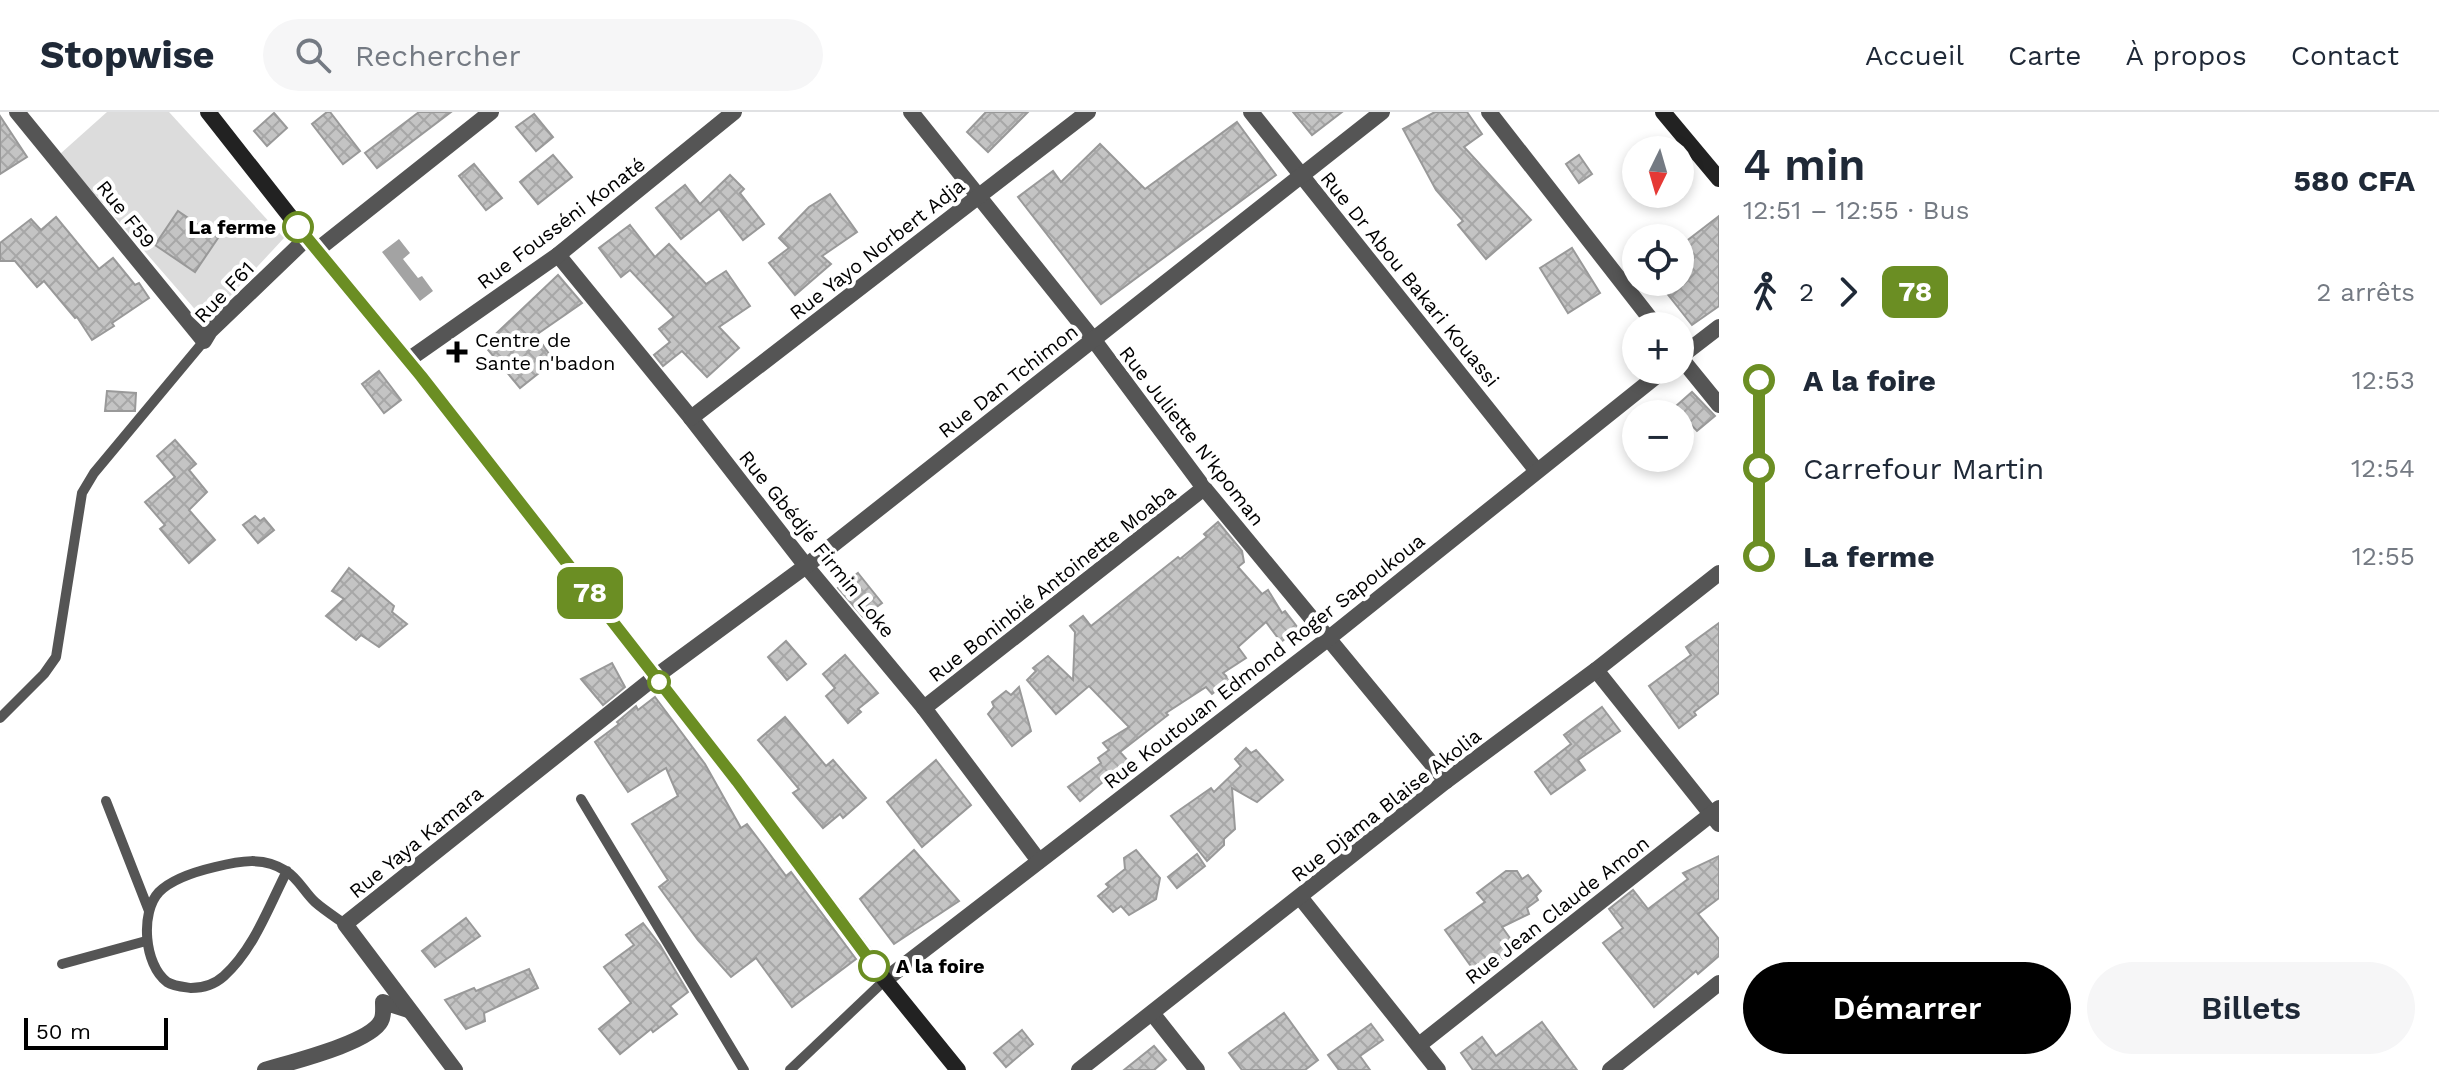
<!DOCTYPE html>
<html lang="fr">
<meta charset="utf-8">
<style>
:root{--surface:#fff;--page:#f6f6f7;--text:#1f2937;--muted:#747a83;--line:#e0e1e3;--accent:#000}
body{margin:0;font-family:"Work Sans",sans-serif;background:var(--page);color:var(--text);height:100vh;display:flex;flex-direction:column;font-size:30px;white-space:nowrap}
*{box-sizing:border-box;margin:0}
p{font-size:26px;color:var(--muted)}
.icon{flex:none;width:44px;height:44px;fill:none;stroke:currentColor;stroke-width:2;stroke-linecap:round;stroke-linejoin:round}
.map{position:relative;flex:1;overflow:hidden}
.details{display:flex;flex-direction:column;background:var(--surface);width:720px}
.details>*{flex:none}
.badge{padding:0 16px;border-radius:12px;font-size:28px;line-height:52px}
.needle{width:52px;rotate:185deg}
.fabs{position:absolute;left:1622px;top:24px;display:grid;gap:16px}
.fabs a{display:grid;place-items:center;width:72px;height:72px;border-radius:50%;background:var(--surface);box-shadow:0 4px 12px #0003;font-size:40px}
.scale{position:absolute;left:24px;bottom:20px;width:144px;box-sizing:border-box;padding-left:8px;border:4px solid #000;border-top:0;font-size:22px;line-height:28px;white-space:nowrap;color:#000;-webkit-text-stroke:6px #fff;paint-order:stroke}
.map>.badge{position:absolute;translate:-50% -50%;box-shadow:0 0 0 4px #fff}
.legs{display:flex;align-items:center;gap:12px;height:88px;padding:0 24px;font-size:26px}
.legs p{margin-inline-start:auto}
.overview{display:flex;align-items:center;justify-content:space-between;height:136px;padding:0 24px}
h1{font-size:44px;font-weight:600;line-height:60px}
.primary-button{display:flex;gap:16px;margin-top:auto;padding:16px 24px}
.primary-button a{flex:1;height:92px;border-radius:48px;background:var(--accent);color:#fff;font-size:32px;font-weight:600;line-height:92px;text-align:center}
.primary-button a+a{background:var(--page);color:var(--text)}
ul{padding:0 24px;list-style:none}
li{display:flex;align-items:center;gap:28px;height:88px;font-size:30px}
li i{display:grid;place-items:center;width:12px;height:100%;margin:0 10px;background:currentColor}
li i::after{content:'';width:20px;height:20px;margin:-10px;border:6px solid;border-radius:50%;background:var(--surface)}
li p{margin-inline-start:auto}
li:first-child i{background:linear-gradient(#0000 50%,currentColor 0)}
li:last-child i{background:linear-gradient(currentColor 50%,#0000 0)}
header{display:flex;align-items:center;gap:48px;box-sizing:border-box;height:112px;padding:0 40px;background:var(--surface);border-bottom:2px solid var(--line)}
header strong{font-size:38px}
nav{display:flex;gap:44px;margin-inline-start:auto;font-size:28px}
.search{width:560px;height:72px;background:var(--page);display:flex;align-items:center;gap:20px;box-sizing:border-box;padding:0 28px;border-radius:44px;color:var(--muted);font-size:30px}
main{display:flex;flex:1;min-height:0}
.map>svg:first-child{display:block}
.garden{fill:#dcdcdc}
.water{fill:#a3a3a3}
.building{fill:url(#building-cross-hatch);stroke:#999;stroke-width:2}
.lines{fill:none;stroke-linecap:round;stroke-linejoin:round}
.lane{stroke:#555;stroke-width:10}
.street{stroke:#555;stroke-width:16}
.secondary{stroke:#222;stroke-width:16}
.line-1-casing{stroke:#fff;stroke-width:18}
.line-1{stroke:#6b8e23;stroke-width:12}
.stop-1-dot{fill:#fff;stroke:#6b8e23;stroke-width:4}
.poi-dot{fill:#000;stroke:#fff;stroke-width:3}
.labels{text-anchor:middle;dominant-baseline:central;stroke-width:8;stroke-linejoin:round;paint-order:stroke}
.street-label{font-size:20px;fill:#000;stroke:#fff}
.stop-label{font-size:20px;font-weight:bold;fill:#000;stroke:#fff;text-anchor:end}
.poi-label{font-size:20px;fill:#000;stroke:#fff;text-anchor:start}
</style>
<header>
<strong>Stopwise</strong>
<div class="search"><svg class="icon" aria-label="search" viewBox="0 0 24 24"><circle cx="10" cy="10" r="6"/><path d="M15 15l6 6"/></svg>Rechercher</div>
<nav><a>Accueil</a><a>Carte</a><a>À propos</a><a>Contact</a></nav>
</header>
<main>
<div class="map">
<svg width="1719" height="958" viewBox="0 0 1719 958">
<defs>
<pattern id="building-cross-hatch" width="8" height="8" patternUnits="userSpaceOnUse" patternTransform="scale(2)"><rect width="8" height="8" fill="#c4c4c4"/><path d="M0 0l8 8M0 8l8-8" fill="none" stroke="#a7a7a7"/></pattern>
</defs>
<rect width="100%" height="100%" fill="#fff"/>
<polygon class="garden" points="107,0 169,0 284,126 206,210 60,42"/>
<polygon class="water" points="399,127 410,141 403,147 418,166 422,164 433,179 420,189 382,140"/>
<g class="building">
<polygon points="327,0 330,0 360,39 343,52 312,12"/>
<polygon points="419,0 451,0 377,56 365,41"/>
<polygon points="986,0 1028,0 988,40 967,20"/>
<polygon points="1293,0 1342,0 1312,23"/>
<polygon points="1435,0 1467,0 1482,22 1464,35 1531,108 1486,147 1458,113 1463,109 1436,78 1403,17"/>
<polygon points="274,1 287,16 267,34 254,19"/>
<polygon points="534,2 553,25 536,39 516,15"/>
<polygon points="0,4 27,45 0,62"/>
<polygon points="1237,10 1276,63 1101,192 1018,85 1053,59 1061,70 1100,32 1145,77"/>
<polygon points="553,43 572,65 538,92 520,70"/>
<polygon points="1579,43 1592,62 1579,71 1566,52"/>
<polygon points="474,52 502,86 486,98 459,64"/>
<polygon points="730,63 744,77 740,81 764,112 743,128 719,97 681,127 656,96 685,73 700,92"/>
<polygon points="830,82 857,120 822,144 831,152 795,183 769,151 789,136 779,126 809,95"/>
<polygon points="178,99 218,126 195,160 155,133"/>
<polygon points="1719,104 1719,194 1692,213 1658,170 1680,170 1680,134"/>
<polygon points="56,105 99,157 113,146 135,173 139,171 149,186 112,211 114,214 92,228 77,205 75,206 44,169 37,175 15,149 0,149 0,131 31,107 41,118"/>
<polygon points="630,113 655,145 669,132 706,172 726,159 750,194 719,215 739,236 707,265 682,239 663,254 654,243 670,230 659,217 674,205 630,158 621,165 599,136"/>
<polygon points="1572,136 1600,181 1568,201 1540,156"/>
<polygon points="558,163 582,191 536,223 554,249 520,276 484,233"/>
<polygon points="379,259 401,288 384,301 362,272"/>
<polygon points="107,279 136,281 135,299 105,299"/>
<polygon points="1692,280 1715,304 1697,319 1681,302 1667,302"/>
<polygon points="175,328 196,352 189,358 207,380 189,398 215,428 189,451 160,417 165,413 145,390 175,365 157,344"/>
<polygon points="255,404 260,409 264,406 274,418 258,431 243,413"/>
<polygon points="1218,410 1242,439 1244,450 1238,455 1262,482 1268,478 1282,501 1285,499 1298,516 1281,530 1266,510 1238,535 1246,546 1223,561 1230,568 1212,582 1206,575 1166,601 1168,603 1120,640 1128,649 1080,689 1068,675 1101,651 1098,646 1109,638 1103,631 1129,615 1089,574 1056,602 1027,568 1036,559 1033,556 1048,544 1073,568 1075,520 1070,514 1083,504 1091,514 1178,445 1180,447 1207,425 1204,422"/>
<polygon points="349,456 394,494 392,500 407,512 379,535 361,523 356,528 326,504 344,487 332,479"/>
<polygon points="858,461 882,491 863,505 838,476"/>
<polygon points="1719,511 1719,581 1694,600 1696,603 1679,616 1649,574 1691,543 1686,535"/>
<polygon points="786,529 806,552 787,568 768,545"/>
<polygon points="845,543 878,581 858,597 861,600 848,611 826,584 835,576 823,562"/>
<polygon points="612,551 625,575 603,593 581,567"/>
<polygon points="1019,575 1031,619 1012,634 988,602 994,595 992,590 1006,579 1011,583"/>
<polygon points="655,585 705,652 741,716 747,712 786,764 791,760 856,847 792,895 756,846 731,865 698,828 659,775 668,768 632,712 678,684 666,656 628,680 595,630 619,612 617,610 636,594 638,598"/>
<polygon points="1602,595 1620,619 1578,648 1585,658 1551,682 1535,660 1571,632 1564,623"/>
<polygon points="785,605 826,654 833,648 866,686 843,706 840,702 823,716 793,681 799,677 758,628"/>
<polygon points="1246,636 1251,641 1256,638 1283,668 1257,690 1232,676 1235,717 1224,727 1224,733 1207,749 1171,704 1211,676 1214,680 1241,654 1235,647"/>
<polygon points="936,648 971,693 922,735 887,690"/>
<polygon points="914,738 959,789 894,832 860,787"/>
<polygon points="1136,738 1160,766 1156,787 1129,803 1121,794 1113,800 1098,784 1109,775 1106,772 1125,757 1124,746"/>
<polygon points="1197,742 1205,754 1177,776 1168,765"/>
<polygon points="1719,744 1719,786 1698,802 1719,827 1719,844 1698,862 1696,859 1654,895 1603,831 1623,816 1609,797 1633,778 1648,797 1688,767 1683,761"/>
<polygon points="1506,759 1517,759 1522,767 1528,763 1541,779 1536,784 1538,788 1527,796 1529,802 1502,815 1517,836 1478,864 1445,818 1485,790 1477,781"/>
<polygon points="466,806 480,824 435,855 422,839"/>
<polygon points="643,811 660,833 688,880 670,894 677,902 653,920 651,917 620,942 599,917 631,891 604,855 634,833 626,823"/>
<polygon points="529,857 538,876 484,901 485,909 466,917 445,888 474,876 476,879"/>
<polygon points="1284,901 1318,948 1305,958 1242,958 1229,941"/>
<polygon points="1542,910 1577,958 1473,958 1461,941 1482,925 1496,944"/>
<polygon points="1371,912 1383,928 1360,944 1370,958 1339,958 1328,943"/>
<polygon points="1022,918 1033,932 1006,955 994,941"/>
<polygon points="1154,934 1166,948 1154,958 1124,958"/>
</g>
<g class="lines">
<g class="lane">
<polyline points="0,606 44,562 56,545 82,381 94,361 204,229"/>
<polyline points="581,687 744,958"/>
<polyline points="106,689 149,799"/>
<path d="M287,759C269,794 254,837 224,864C214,873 203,876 191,876C184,875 173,874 167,870C144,853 140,800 159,780C172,767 198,759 215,755C239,749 264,744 286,759C298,766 305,781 315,790C324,798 335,805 345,812"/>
<polyline points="62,852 146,829"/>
<polyline points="790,958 885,868"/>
</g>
<g class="street">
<polyline points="17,0 204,229 210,219 307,126"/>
<polyline points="911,0 1093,227 1204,376 1446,669"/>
<polyline points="1251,0 1537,359"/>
<polyline points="1489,0 1656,214"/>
<polyline points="317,138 491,0"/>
<polyline points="558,143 691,306 806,454 924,596 1039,749"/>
<polyline points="1680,245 1719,293"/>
<polyline points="1680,245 1719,215"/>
<polyline points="408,248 558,143 734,0"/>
<polyline points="691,306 1088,0"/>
<polyline points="1596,558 1719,712"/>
<polyline points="924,596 1204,376"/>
<polyline points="1300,785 1438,958"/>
<polyline points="885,868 1329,526 1664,258"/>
<polyline points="1152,901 1197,958"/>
<polyline points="1419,933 1719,696"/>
<path d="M265,958C291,950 370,931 381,909C384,904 383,896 383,890L408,898"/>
<polyline points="455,958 345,812 655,565 806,454 1382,0"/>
<polyline points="1079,958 1446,669 1596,558 1719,461"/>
<polyline points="1610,958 1719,871"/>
</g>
<g class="secondary">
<polyline points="208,0 307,126 421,264 737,669 885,868 958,958"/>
<polyline points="1663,0 1719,67"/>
</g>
</g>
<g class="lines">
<defs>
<polyline id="line-1" points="298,115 421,264 737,669 874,854"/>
</defs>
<use href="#line-1" class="line-1-casing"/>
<use href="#line-1" class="line-1"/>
</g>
<g class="stop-1-dot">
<circle cx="298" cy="115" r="14"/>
<circle cx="659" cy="570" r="10"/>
<circle cx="874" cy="854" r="14"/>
</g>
<path class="poi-dot" d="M453 228h8v8h8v8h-8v8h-8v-8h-8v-8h8z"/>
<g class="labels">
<g class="street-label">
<text transform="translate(126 102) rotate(51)">Rue F59</text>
<text transform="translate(561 111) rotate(-37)">Rue Fousséni Konaté</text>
<text transform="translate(877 137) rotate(-38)">Rue Yayo Norbert Adja</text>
<text transform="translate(1410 167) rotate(51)">Rue Dr Abou Bakari Kouassi</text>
<text transform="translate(224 180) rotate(-46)">Rue F61</text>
<text transform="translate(1008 269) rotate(-38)">Rue Dan Tchimon</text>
<text transform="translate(1192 324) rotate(52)">Rue Juliette N'kpoman</text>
<text transform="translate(817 432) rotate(51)">Rue Gbédjé Firmin Loke</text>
<text transform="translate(1052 471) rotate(-38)">Rue Boninbié Antoinette Moaba</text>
<text transform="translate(1264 549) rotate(-38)">Rue Koutouan Edmond Roger Sapoukoua</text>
<text transform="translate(1386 693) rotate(-38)">Rue Djama Blaise Akolia</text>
<text transform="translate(416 730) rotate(-39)">Rue Yaya Kamara</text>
<text transform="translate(1557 798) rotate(-38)">Rue Jean Claude Amon</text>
</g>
<g class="stop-label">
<text x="276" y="115">La ferme</text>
<text x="896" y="854" text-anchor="start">A la foire</text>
</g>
<g class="poi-label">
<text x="475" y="228">Centre de<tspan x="475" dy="23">Sante n'badon</tspan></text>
</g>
</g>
</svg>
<div class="fabs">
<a><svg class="needle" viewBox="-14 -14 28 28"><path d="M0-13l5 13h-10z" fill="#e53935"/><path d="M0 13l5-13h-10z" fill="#747a83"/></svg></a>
<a><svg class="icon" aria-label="locate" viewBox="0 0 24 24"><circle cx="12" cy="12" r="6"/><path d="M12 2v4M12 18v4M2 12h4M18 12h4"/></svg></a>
<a>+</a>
<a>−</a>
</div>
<div class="scale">50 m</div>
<b class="badge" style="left:590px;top:481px;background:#6b8e23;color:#fff">78</b>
</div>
<section class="details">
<div class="overview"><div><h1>4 min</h1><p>12:51 – 12:55 · Bus</p></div><b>580 CFA</b></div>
<div class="legs"><svg class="icon" aria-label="walk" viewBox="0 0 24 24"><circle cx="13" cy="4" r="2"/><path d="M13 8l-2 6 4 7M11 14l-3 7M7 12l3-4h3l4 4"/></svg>2<svg class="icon" aria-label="forward" viewBox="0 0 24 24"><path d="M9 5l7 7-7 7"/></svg><b class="badge" style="background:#6b8e23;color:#fff">78</b><p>2 arrêts</p></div>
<ul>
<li><i style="color:#6b8e23"></i><b>A la foire</b><p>12:53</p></li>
<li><i style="color:#6b8e23"></i><span>Carrefour Martin</span><p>12:54</p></li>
<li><i style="color:#6b8e23"></i><b>La ferme</b><p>12:55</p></li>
</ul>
<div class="primary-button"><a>Démarrer</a><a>Billets</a></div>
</section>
</main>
